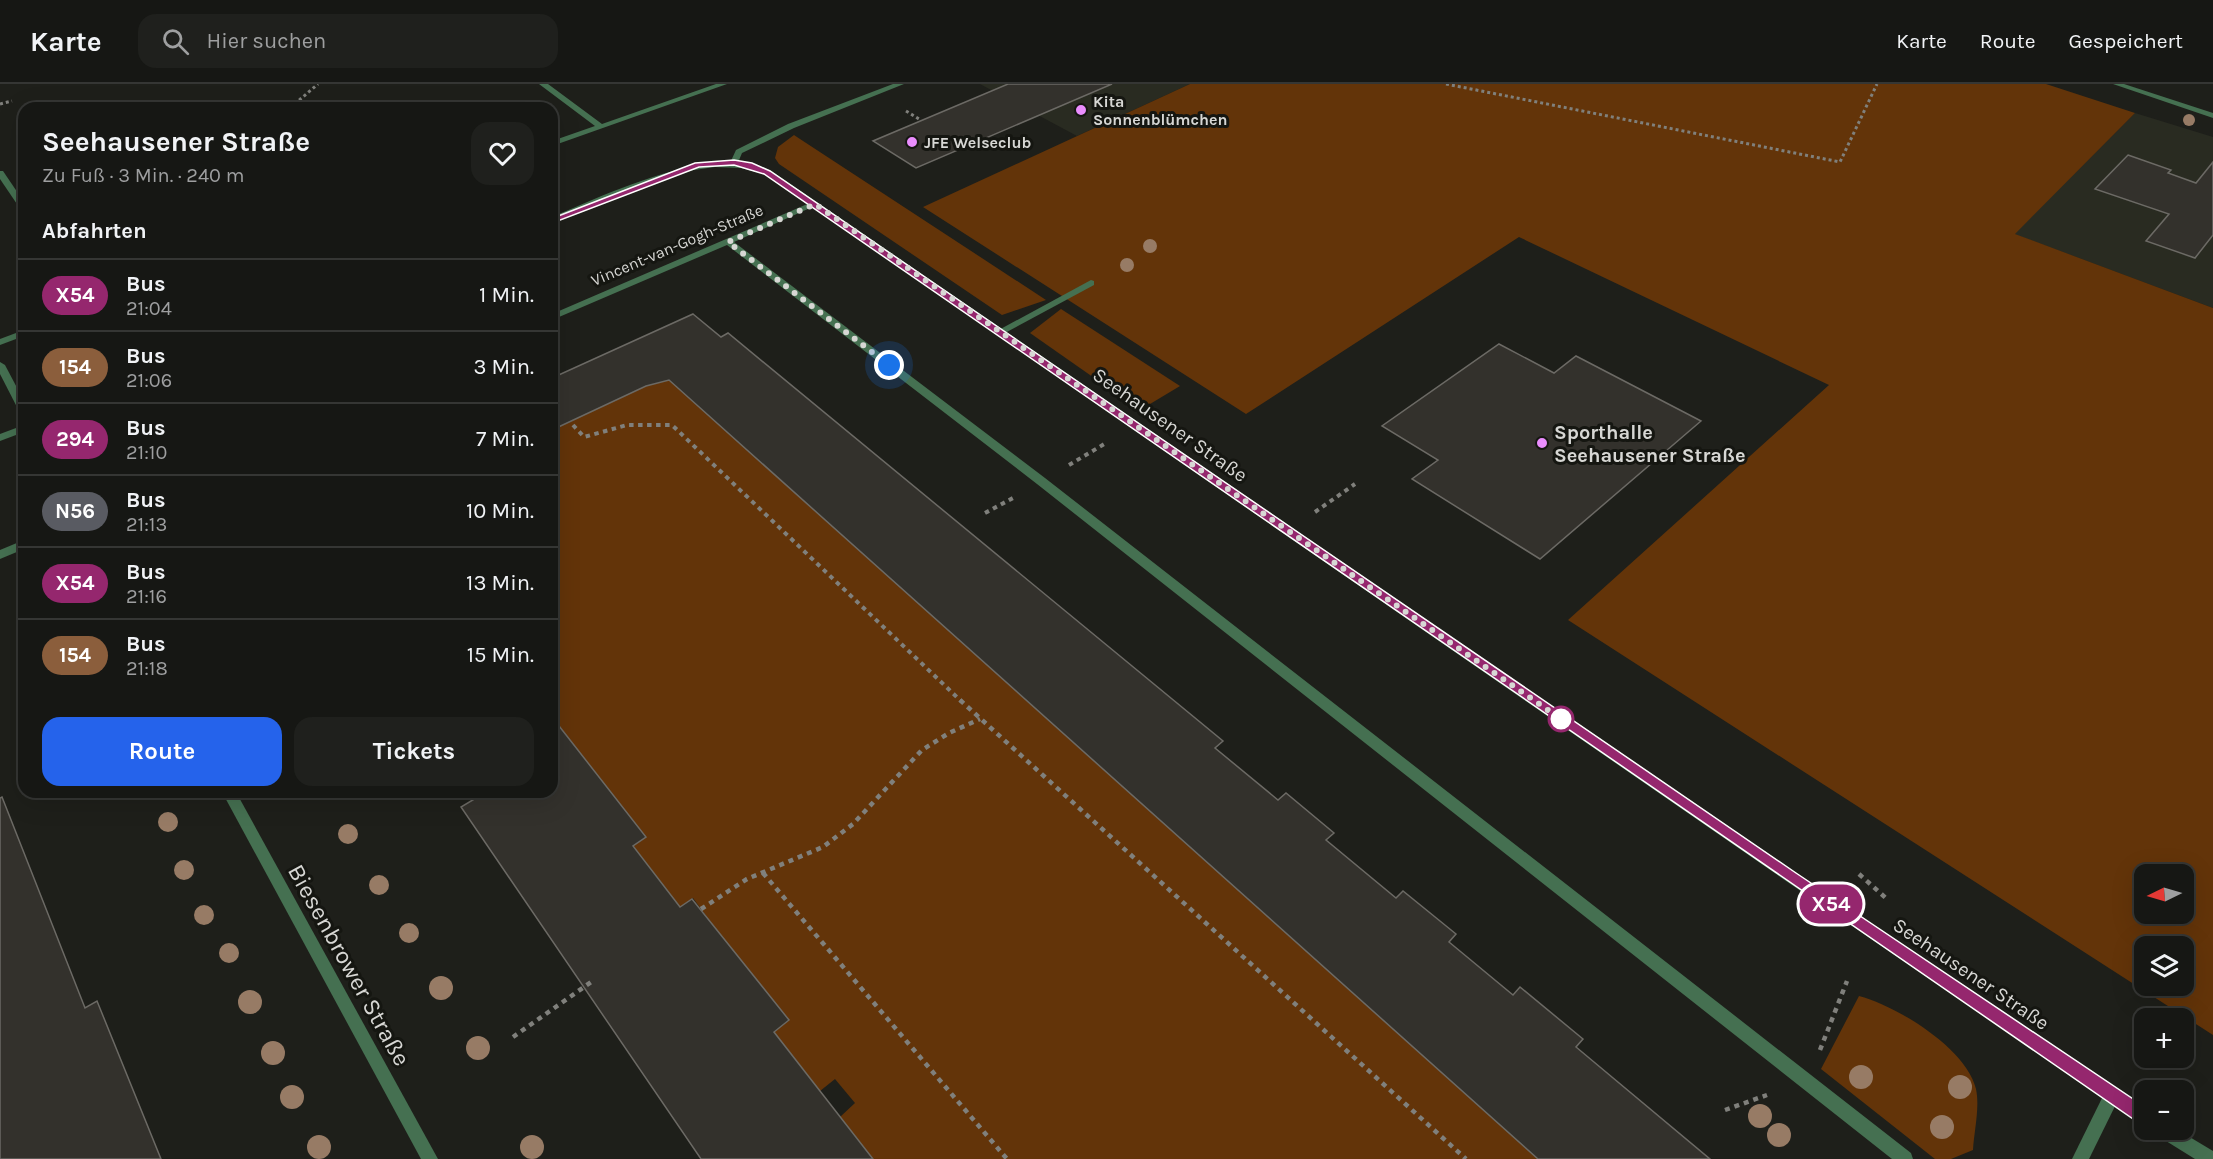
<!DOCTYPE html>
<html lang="de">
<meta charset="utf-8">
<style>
:root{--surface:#161714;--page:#1f201d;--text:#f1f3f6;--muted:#9e9fa0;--line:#353634;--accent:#2563eb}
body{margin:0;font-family:Karla,sans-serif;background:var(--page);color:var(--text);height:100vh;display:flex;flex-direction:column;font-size:22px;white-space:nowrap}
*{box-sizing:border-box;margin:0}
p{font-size:20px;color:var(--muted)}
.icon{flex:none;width:33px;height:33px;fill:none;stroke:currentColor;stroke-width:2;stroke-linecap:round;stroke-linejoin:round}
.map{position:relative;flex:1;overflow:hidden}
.panel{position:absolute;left:18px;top:18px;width:540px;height:696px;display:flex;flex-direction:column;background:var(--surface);border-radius:18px;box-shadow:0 6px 24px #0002,0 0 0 2px var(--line)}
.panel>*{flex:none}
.badge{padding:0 12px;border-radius:20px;font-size:21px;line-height:39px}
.needle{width:39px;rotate:265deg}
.buttons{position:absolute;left:2134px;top:780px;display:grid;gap:12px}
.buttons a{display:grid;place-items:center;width:60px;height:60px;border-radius:12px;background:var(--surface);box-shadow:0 6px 24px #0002,0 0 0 2px var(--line);font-size:30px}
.you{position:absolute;width:30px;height:30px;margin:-15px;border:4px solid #fff;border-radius:50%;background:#1a73e8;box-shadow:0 0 0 9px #1a73e833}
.map>.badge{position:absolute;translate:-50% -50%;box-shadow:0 0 0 3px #fff}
h2{padding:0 24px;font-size:22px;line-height:54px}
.round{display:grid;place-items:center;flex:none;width:63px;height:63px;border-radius:18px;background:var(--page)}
.head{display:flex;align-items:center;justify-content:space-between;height:102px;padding:0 24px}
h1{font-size:28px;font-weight:700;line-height:45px}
.action{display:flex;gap:12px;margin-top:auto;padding:12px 24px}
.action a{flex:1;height:69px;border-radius:18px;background:var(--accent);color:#fff;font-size:24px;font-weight:700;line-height:69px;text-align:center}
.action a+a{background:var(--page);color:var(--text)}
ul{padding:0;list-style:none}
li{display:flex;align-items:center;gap:18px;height:72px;padding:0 24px;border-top:2px solid var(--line)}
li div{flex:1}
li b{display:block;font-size:22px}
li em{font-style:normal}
li .badge{min-width:66px;font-weight:700;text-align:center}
header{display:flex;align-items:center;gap:36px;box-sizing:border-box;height:84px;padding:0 30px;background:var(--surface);border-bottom:2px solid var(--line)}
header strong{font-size:28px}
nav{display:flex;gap:33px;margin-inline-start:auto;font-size:21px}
.search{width:420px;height:54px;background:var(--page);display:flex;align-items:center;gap:15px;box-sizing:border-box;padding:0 21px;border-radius:18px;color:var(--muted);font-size:22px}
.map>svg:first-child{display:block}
.built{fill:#292b21}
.green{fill:#633409;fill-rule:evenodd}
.building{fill:#33312c;stroke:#6c6a65;stroke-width:1.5}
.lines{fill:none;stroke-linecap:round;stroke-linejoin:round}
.path-far2{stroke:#80807c;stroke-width:3;stroke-dasharray:3 3;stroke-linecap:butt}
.path-far1{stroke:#80807c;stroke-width:4;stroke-dasharray:4.5 4.5;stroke-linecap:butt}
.path{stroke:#80807c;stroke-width:4.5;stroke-dasharray:5 5;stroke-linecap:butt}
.service{fill:#457051;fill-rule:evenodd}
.minor{fill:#457051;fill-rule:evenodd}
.tertiary{fill:#457051;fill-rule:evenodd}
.tree{fill:#977b65}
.line{fill:#95276e;stroke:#fff;stroke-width:1.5}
.walk{stroke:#d7d7d4;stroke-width:6;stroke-dasharray:0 10.8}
.poi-dot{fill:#ea8dfd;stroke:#151611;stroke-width:2}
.stop-dot{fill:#fff;stroke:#95276e;stroke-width:3}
.labels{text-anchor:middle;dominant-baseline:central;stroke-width:6;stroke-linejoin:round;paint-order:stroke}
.far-poi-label{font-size:16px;font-weight:bold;fill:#d7d7d4;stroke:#151611;text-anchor:start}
.far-street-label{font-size:16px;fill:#d7d7d4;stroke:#151611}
.street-label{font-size:20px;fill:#d7d7d4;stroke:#151611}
.poi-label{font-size:20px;font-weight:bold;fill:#d7d7d4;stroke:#151611;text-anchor:start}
.near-street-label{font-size:24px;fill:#d7d7d4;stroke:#151611}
</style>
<header>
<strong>Karte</strong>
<div class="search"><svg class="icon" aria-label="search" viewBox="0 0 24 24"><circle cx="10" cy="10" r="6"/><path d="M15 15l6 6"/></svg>Hier suchen</div>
<nav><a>Karte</a><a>Route</a><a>Gespeichert</a></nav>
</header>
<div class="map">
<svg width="2213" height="1075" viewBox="0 0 2213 1075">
<rect width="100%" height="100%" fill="#1e1f1a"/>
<g class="built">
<polygon points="980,0 1190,0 1077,52"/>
<polygon points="2135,29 2213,53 2213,224 2014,150"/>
</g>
<g class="green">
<path d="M1190,0H2046L2135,29L2015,150L2213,224V951L1568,536L1829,301L1519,153L1246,330L923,123ZM2145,790H2184V830H2145ZM2145,862H2184V902H2145Z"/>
<polygon points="794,51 800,55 1046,216 1002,231 779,80 775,74 778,63"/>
<polygon points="1061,225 1180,302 1140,326 1030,249"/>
<polygon points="659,286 1472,1016 1538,1075 873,1075 840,1033 855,1019 835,995 820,1007 774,948 789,936 750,888 694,843 707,833 693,814 680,823 633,762 646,753 552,633 552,356 557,353 552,346 634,307"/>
<path d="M1859,912C1897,922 1966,964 1976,1005C1980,1023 1974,1048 1973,1066L1951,1075H1935L1821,985Z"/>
</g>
<g class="building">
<polygon points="1008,0 1112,0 916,84 873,57"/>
<polygon points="2128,71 2171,86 2168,89 2196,99 2213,78 2213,151 2195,174 2146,157 2169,130 2095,105"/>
<polygon points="693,230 721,253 728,249 1223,657 1215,664 1278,716 1286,709 1334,749 1326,756 1396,814 1403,807 1456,850 1449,858 1513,911 1520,903 1583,955 1576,963 1710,1075 1538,1075 669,296 646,302 552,346 552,294"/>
<polygon points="1499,260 1554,289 1576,272 1701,337 1540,475 1412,395 1438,376 1382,342"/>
<polygon points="552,633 646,753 633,762 680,823 692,815 789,936 774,948 873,1075 701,1075 461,723 486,708 552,708"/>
<polygon points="2,713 85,924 97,917 161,1075 0,1075 0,714"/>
</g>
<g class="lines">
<g class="path-far2">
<polyline points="1446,0 1840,78 1877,0"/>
<polyline points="0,20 12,17"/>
<polyline points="290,24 318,0"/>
<polyline points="906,27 919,35"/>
</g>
<g class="path-far1">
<polyline points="573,341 584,353 627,341 672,341 961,617"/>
<polyline points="1069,381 1106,359"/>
<polyline points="1315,428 1355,400"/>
<polyline points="985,429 1013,414"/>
</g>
<g class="path">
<polyline points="960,616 1466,1075"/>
<polyline points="763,789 1007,1075"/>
<polyline points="1859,790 1887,815"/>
<polyline points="701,825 747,795 823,763 853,740 922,666 949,649 980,635"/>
<polyline points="513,953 594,896"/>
<polyline points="1820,966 1847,897"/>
<polyline points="1725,1026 1767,1011"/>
</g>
<g class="service">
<polygon points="0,87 3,87 24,118 24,127 21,126 0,95"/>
<polygon points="1091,196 1094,197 1094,201 1003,250 1000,251 995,248"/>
</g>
<g class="minor">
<polygon points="539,0 548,0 602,40 716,0 727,0 552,62 552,57 595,42"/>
<polygon points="893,0 904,0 794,44 742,69 737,81 730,79 736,66 788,40"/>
<polygon points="2113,0 2124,0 2213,29 2213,34"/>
<polygon points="812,118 819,120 734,158 1045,394 1911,1069 1913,1075 1892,1075 1037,400 727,161 552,236 552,230"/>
<polygon points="24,246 24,252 0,261 0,255"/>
<polygon points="0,278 5,281 24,317 24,330 19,327 0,290"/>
<polygon points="24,456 24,465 0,475 0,466"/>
<polygon points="222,708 236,708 438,1075 421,1075"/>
<polygon points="2112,1004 2118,1006 2120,1012 2089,1075 2072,1075 2106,1006"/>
</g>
<g class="tertiary">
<path d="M715,78L742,79L770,86L1796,789L2145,1023V1041L1786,797L764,90L741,84L715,83L687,87L633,104L552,139V133C606,110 657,87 715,78Z"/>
<polygon points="24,341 24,348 0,357 0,350"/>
<polygon points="2156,1046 2178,1046 2213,1067 2213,1075 2195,1075 2158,1052"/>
</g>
</g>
<g class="tree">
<circle cx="2189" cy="36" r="6"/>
<circle cx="1150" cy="162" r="7"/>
<circle cx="1127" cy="181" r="7"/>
<circle cx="168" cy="738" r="10"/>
<circle cx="348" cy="750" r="10"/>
<circle cx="184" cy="786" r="10"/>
<circle cx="379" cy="801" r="10"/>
<circle cx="204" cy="831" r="10"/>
<circle cx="409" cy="849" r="10"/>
<circle cx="229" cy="869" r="10"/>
<circle cx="441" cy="904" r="12"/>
<circle cx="250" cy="918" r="12"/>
<circle cx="478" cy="964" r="12"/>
<circle cx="273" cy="969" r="12"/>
<circle cx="1861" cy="993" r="12"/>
<circle cx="1960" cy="1003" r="12"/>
<circle cx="292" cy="1013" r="12"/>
<circle cx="1760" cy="1032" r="12"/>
<circle cx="1942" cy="1043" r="12"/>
<circle cx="1779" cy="1051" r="12"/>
<circle cx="319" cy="1063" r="12"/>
<circle cx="532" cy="1063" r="12"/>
</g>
<polygon class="line" points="734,76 752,79 770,87 1796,789 2151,1027 2153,1033 2151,1039 2145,1041 2139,1039 764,90 734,81 699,83 555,138 548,136 695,79"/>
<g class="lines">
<polyline class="walk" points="889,281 728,158 815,120 1561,635"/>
</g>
<g class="poi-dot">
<circle cx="1081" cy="26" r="6"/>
<circle cx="912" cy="58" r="6"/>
<circle cx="1542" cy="359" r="6"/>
</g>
<circle class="stop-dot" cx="1561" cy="635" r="12"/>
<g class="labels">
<g class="far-poi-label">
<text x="1093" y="17">Kita<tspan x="1093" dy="18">Sonnenblümchen</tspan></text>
<text x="924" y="58">JFE Welseclub</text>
</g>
<g class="far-street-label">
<text transform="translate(677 161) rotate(-23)">Vincent-van-Gogh-Straße</text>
</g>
<g class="street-label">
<text transform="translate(1170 341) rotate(35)">Seehausener Straße</text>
<text transform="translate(1971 890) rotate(34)">Seehausener Straße</text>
</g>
<g class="poi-label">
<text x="1554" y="348">Sporthalle<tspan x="1554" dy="23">Seehausener Straße</tspan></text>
</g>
<g class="near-street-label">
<text transform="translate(349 881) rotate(61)">Biesenbrower Straße</text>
</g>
</g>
</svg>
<div class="buttons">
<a><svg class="needle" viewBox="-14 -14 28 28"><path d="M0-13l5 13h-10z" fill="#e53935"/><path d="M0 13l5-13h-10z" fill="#9e9fa0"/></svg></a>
<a><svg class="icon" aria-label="layers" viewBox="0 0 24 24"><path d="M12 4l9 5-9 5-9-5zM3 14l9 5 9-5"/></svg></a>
<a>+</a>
<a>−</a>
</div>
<div class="you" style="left:889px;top:281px"></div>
<b class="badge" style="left:1831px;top:820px;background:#95276e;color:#fff">X54</b>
<section class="panel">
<div class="head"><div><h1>Seehausener Straße</h1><p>Zu Fuß · 3 Min. · 240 m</p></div><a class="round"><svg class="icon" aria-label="heart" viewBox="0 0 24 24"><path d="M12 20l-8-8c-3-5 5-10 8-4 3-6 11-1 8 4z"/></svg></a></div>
<h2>Abfahrten</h2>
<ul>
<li><span class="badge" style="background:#95276e;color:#fff">X54</span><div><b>Bus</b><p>21:04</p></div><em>1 Min.</em></li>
<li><span class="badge" style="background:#8b5e3c;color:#fff">154</span><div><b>Bus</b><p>21:06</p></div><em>3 Min.</em></li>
<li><span class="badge" style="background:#95276e;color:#fff">294</span><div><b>Bus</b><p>21:10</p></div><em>7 Min.</em></li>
<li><span class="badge" style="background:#595b62;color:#fff">N56</span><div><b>Bus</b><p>21:13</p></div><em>10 Min.</em></li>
<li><span class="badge" style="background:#95276e;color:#fff">X54</span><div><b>Bus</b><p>21:16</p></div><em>13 Min.</em></li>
<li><span class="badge" style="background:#8b5e3c;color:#fff">154</span><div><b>Bus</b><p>21:18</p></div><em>15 Min.</em></li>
</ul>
<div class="action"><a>Route</a><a>Tickets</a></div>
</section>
</div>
